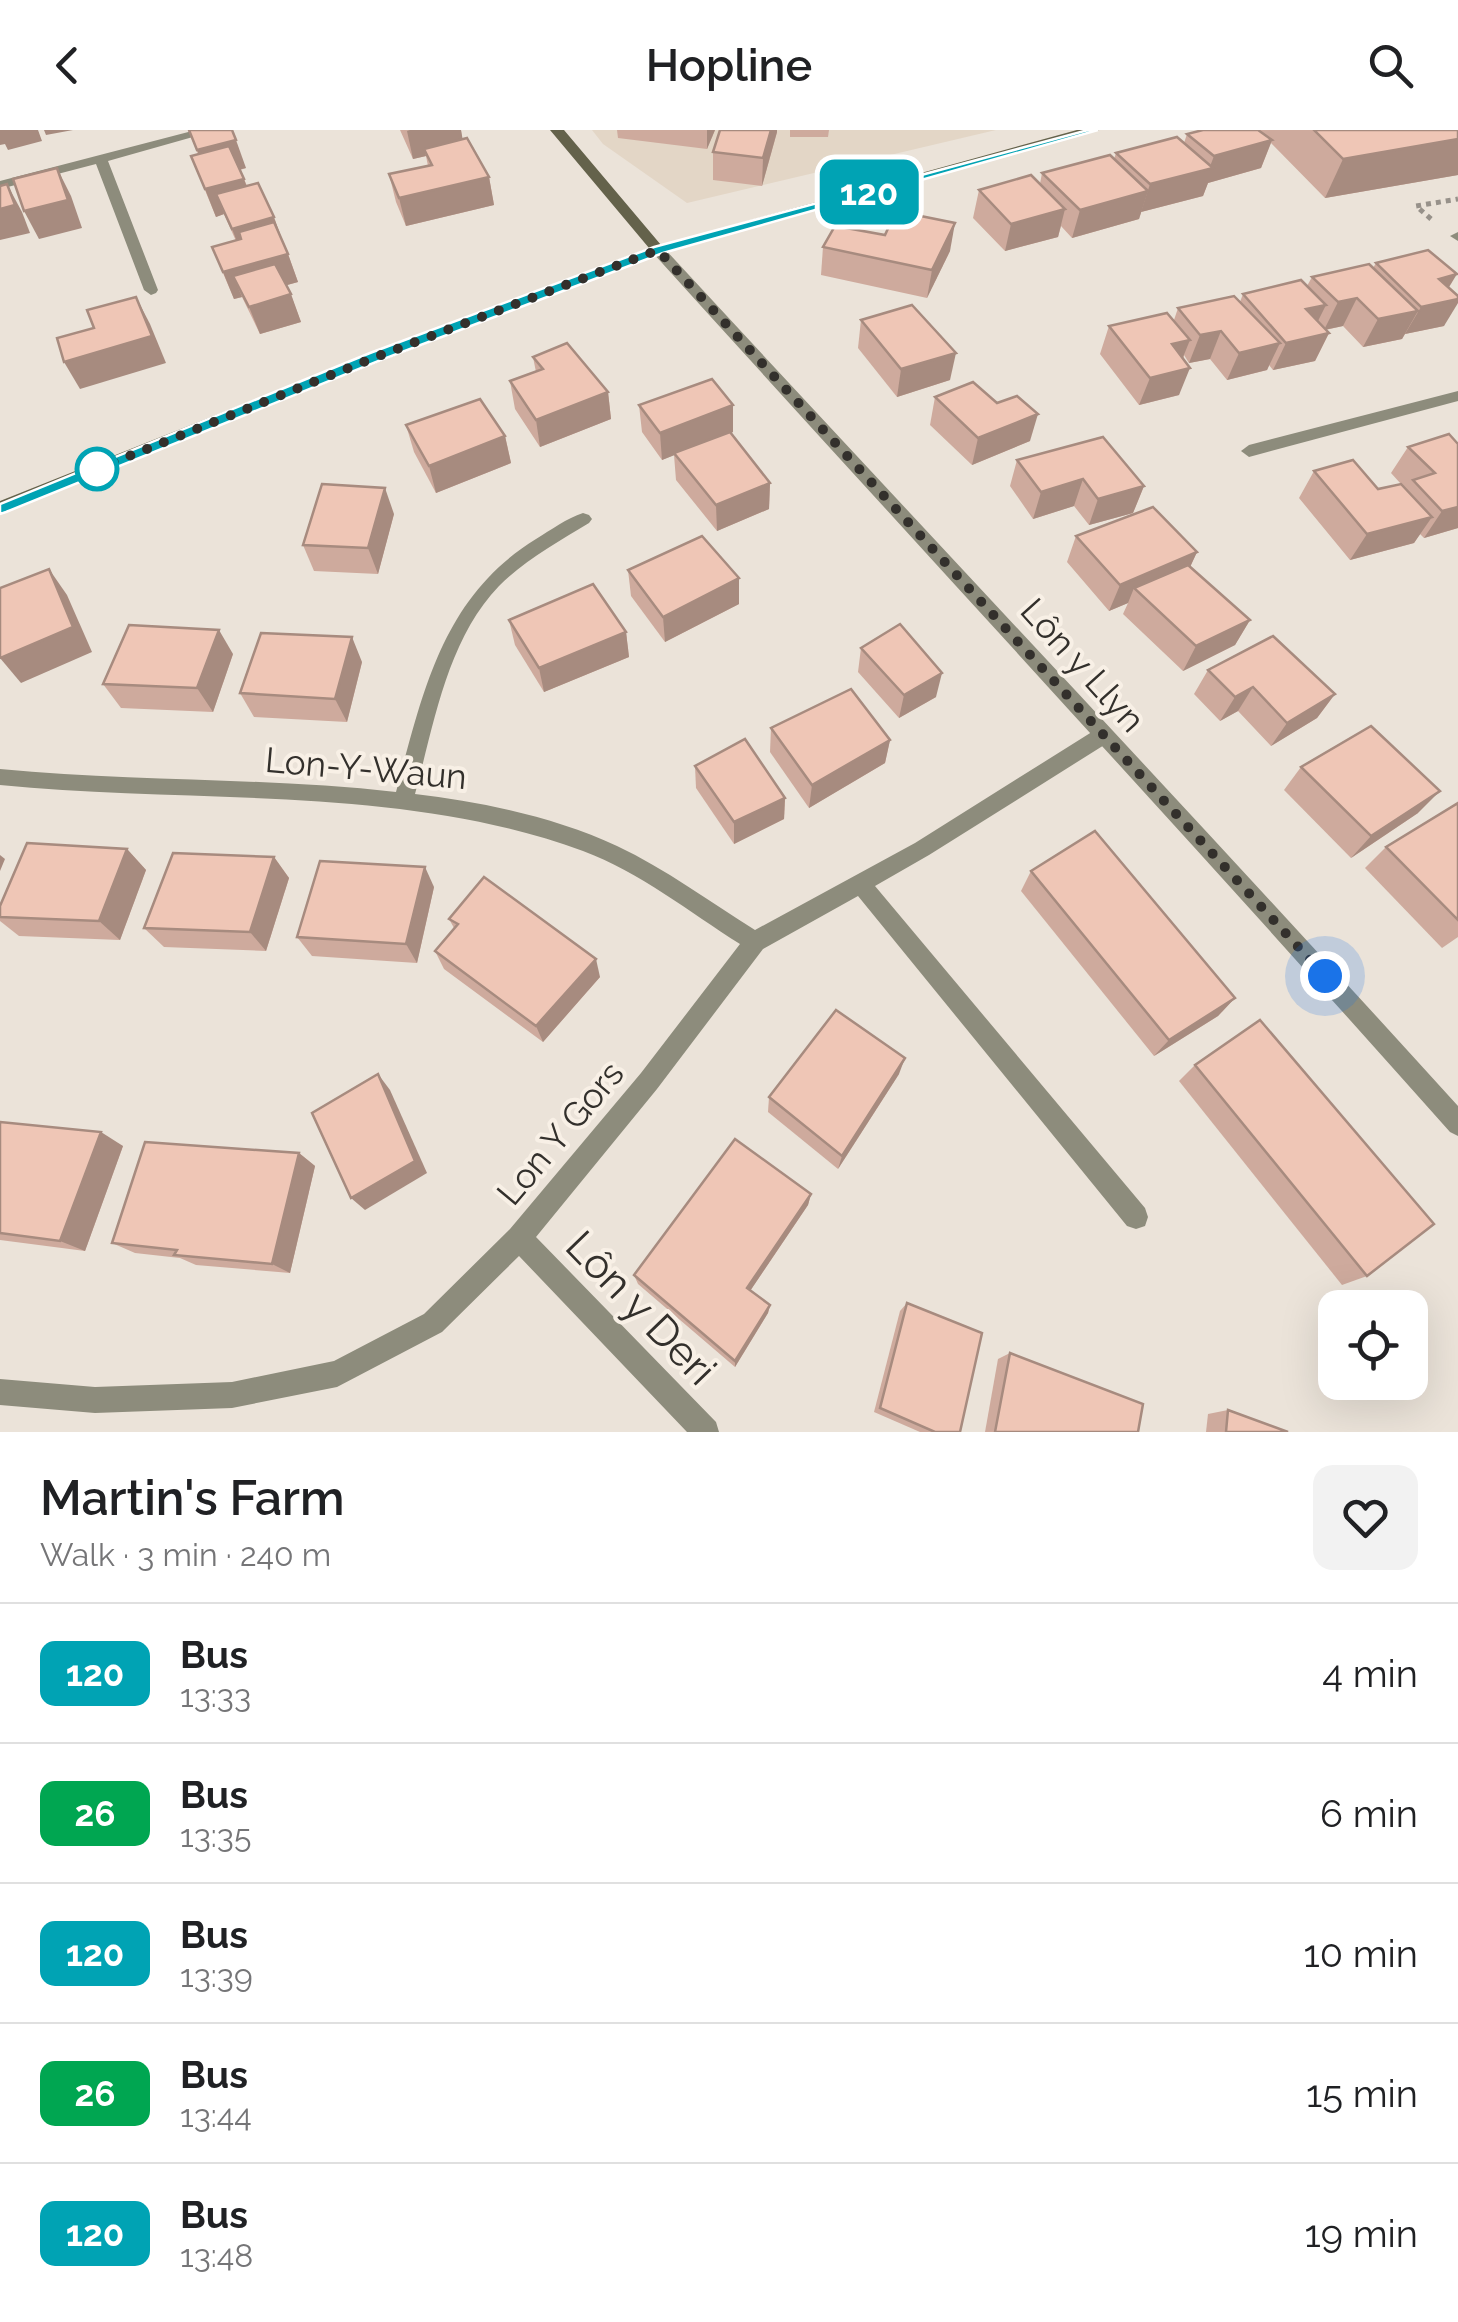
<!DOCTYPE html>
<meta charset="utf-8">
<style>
:root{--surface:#fff;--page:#f2f2f2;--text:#202124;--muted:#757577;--line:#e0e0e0}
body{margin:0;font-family:Raleway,sans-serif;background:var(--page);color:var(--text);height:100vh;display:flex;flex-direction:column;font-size:38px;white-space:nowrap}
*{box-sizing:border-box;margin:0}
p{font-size:32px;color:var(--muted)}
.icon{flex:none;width:55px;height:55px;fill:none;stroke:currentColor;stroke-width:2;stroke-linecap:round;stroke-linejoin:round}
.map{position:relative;height:1302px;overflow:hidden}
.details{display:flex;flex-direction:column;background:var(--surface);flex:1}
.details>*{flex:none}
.badge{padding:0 20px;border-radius:15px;font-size:35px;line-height:65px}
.tools{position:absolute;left:1318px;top:1160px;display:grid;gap:20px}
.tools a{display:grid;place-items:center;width:110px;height:110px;border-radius:20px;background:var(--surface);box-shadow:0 10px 40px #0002;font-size:50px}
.you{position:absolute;width:50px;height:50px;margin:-25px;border:8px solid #fff;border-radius:50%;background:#1a73e8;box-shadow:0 0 0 15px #1a73e833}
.map>.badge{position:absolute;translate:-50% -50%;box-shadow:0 0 0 5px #fff}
.round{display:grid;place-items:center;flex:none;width:105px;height:105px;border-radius:20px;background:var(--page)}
.head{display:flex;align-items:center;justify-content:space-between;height:170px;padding:0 40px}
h1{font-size:48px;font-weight:600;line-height:75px}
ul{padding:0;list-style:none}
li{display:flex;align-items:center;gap:30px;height:140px;padding:0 40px;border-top:2px solid var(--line)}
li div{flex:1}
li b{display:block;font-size:38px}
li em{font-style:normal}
li .badge{min-width:110px;font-weight:700;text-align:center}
header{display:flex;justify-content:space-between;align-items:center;height:130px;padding:0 40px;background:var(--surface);font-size:45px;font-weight:600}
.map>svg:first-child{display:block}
.built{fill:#e3d6c6}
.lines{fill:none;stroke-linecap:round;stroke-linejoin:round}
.path{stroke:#97918a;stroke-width:5;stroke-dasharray:5 5;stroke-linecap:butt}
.minor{fill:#8d8c7c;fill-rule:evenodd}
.tertiary{fill:#8d8c7c;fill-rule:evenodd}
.secondary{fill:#64624b;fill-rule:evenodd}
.wall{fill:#ceaa9d}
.shaded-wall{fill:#a78b7f}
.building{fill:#efc6b6;stroke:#a78b7f;stroke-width:2.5}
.line{fill:#00a3b4;stroke:#fff;stroke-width:2.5}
.walk{stroke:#33302c;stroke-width:10;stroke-dasharray:0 18}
.stop-dot{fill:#fff;stroke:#00a3b4;stroke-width:5}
.labels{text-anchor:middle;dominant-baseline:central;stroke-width:8;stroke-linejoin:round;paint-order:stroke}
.street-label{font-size:35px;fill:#33302c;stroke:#f8f0e6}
.near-street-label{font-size:42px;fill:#33302c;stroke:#f8f0e6}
</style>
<header><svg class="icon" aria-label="back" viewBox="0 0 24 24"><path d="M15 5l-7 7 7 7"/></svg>Hopline<svg class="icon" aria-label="search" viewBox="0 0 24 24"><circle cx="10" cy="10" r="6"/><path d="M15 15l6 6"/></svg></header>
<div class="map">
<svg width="1458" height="1302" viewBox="0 0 1458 1302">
<rect width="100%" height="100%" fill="#ebe3d9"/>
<polygon class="built" points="592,0 996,0 687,73 603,14"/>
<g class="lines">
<polyline class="path" points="1431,89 1416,76 1458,69"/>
<g class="minor">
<polygon points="196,0 207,3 108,31 158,160 156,163 151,165 144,160 96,34 0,59 0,51"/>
<polygon points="1458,102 1458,111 1450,106"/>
<polygon points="1458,261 1458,271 1249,327 1241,321 1249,315"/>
<path d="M583,383L589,385L592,389L589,393C558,412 525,430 499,456C447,510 434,594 415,664C482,672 555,687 617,716C666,739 710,772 755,800L915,713L1095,600H1109L1112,606L1109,612L929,725L875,756L1145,1078L1148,1087L1145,1096L1136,1099L1127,1096L858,766L763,819L657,959L536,1107L716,1292L719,1302H687L519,1126L442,1202L337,1257L232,1278L95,1283L0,1275V1249L95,1257L232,1252L334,1231L424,1184L510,1099L641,943L740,814C689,782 640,742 583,721C403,654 189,674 0,655V639C132,652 264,647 396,662C423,562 442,467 536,409C551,400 567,388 583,383Z"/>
</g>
<path class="tertiary" d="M658,116L663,117C928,404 1196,687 1458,976V1006L1450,1002C1187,706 918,416 653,123L651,120Z"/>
<polygon class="secondary" points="550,0 564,0 661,115 1077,0 1099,0 663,123 381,231 0,384 0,371 371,223 649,118"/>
</g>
<g class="wall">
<polygon points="188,0 246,38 240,40 247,56 282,110 288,124 298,152 287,155 301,192 260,204 242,167 234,169 212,117 236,111 224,84 216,87 191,26 198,24"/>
<polygon points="400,0 461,0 462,9 489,47 494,75 406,96 396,72 389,44 428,36 426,26 413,29"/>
<polygon points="617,0 715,0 707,19 618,8"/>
<polygon points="790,0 829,0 828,7 790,7"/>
<polygon points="1258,0 1458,0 1458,45 1325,68 1271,13 1261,38 1208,53 1203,66 1141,82 1139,89 1072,108 1061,96 1058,107 1005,121 973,88 979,60 1040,54 1042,43 1114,29 1116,23 1184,13 1187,4"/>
<polygon points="777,2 762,56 713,50 713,22"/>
<polygon points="823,117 950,121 927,168 821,145"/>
<polygon points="1376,133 1449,158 1444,196 1405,204 1402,209 1363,217 1343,196 1325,200 1329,203 1315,231 1273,240 1269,235 1267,240 1227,250 1210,229 1189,233 1184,225 1179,265 1139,275 1100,224 1109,196 1174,190 1178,178 1240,172 1243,164 1307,156 1312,147 1373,138"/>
<polygon points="861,190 950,250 897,267 858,218"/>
<polygon points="533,227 608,262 611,289 540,317 515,279 510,251 536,242"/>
<polygon points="935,267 997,273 1030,311 972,335 930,295"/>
<polygon points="639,275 733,275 733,302 731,303 770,353 769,379 717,401 676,350 674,325 662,330 642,302"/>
<polygon points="406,295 505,306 511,333 436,363 414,322"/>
<polygon points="1449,304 1458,398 1424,408 1420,404 1414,413 1350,430 1299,368 1314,341 1378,359 1401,354 1391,343 1408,317"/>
<polygon points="1017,330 1144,356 1133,383 1089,395 1074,376 1033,389 1010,356"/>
<polygon points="394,384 378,444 314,441 303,415"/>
<polygon points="1076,406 1197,422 1190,437 1250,490 1235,515 1183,541 1123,484 1128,473 1109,481 1067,432"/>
<polygon points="628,440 739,448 739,474 665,512 631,466"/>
<polygon points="509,490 626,502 629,527 544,562 515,515"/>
<polygon points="861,518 936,567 899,588 858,542"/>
<polygon points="233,524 213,582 121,578 103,554"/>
<polygon points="362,532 347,592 254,587 240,563"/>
<polygon points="1208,540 1335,564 1317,588 1271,616 1238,581 1220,591 1194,564"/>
<polygon points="771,598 890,610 885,633 809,678 770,622"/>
<polygon points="695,636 785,668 784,689 734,714 696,658"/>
<polygon points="1301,637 1418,683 1351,728 1284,660"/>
<polygon points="1458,673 1458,807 1442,818 1365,738 1386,717"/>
<polygon points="127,719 146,740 120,810 19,806 0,791 0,776"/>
<polygon points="274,727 289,748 266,821 164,817 144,798"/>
<polygon points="1031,741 1235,868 1218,886 1154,926 1021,761"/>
<polygon points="434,757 417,833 312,826 297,807"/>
<polygon points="449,789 600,847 543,912 444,839 435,821 454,798"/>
<polygon points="1195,935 1367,1146 1342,1155 1179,951"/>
<polygon points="899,944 838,1039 768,982 769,967"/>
<polygon points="0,992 123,1016 85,1121 0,1110"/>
<polygon points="299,1023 315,1036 290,1143 196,1135 180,1128 135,1123 112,1113"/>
<polygon points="811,1064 808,1075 750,1161 770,1175 768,1183 735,1237 638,1154 634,1145"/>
<polygon points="907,1173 960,1302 920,1302 874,1282 900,1181"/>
<polygon points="1010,1223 1138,1302 985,1302 998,1229"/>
<polygon points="1228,1280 1288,1302 1206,1302 1208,1284"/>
</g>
<g class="shaded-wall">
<polygon points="0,0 38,0 42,11 8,20 5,14 0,15"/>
<polygon points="44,0 73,0 46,5"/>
<polygon points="410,0 461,0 464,17 424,19 426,26 413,29 407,1"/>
<polygon points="707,0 715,0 707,19"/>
<polygon points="771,0 777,0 777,2 762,56 763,28"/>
<polygon points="1458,9 1458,45 1325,68 1343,29"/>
<polygon points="236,10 246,38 208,47 197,20"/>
<polygon points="1272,10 1261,38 1208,53 1203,66 1141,82 1150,54 1209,39 1214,26"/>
<polygon points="57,38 71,66 82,98 39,109 24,81"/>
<polygon points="489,47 494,75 406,96 399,68"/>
<polygon points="244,49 254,77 216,64 224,84 216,87 205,59"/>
<polygon points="7,54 22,82 30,103 0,110 0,79"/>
<polygon points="1148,61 1139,89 1072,108 1080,80"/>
<polygon points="1065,79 1058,107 1005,121 1011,94"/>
<polygon points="274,87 284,115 243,127 232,99"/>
<polygon points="955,93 950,121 927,168 932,140"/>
<polygon points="288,124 298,152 244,167 233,146 242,167 234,169 223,142"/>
<polygon points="1457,144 1440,172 1439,149"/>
<polygon points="291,164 301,192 260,204 249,177"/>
<polygon points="136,167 150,194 166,233 80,259 64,232"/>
<polygon points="1357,168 1343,196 1324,200 1338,172"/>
<polygon points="1458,169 1458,173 1444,196 1405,204 1421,177"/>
<polygon points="1326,175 1312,203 1306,179"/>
<polygon points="1418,181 1402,209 1363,217 1378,189"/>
<polygon points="1221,201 1210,229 1189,233 1200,205"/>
<polygon points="1329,203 1315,231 1273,240 1286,213"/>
<polygon points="1190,210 1179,237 1172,214"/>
<polygon points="1280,213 1267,240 1227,250 1239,223"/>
<polygon points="956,223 950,250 897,267 901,239"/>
<polygon points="1190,238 1179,265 1139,275 1150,248"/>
<polygon points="608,262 611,289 540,317 536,290"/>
<polygon points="733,275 733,302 662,330 660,303"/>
<polygon points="1038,284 1030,311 972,335 978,308"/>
<polygon points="505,306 511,333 436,363 429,336"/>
<polygon points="1083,349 1074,376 1033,389 1041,362"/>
<polygon points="770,353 769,379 717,401 716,375"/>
<polygon points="1144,356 1133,383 1089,395 1098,369"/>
<polygon points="385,358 394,384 378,444 368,418"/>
<polygon points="1458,377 1458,398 1424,408 1442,381"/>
<polygon points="1432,387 1414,413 1350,430 1367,404"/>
<polygon points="1197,422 1185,448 1134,458 1128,473 1109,481 1120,455"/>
<polygon points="49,439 67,465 92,522 21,553 0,528"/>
<polygon points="739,448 739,474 665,512 663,487"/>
<polygon points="1250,490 1235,515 1183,541 1196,516"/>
<polygon points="219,500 233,524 213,582 197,558"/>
<polygon points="626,502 629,527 544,562 539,538"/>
<polygon points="352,507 362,532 347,592 335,569"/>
<polygon points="942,543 936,567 899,588 904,565"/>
<polygon points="1253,557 1238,581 1220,591 1235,567"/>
<polygon points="1335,564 1317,588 1271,616 1287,593"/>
<polygon points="890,610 885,633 809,678 812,655"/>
<polygon points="1440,661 1418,683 1351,728 1371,706"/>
<polygon points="785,668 784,689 734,714 734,692"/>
<polygon points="127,719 146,740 120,810 99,791"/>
<polygon points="0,725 5,729 0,741"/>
<polygon points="274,727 289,748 266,821 250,802"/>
<polygon points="425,737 434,757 417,833 406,814"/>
<polygon points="596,829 600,847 543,912 536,896"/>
<polygon points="1235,868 1218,886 1154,926 1169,910"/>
<polygon points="905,928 899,944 838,1039 842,1026"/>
<polygon points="378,944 390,960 427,1043 365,1080 351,1068"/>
<polygon points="101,1002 123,1016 85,1121 60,1111"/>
<polygon points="299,1023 315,1036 290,1143 272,1134"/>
<polygon points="811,1064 808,1075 746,1167 747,1158"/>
<polygon points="770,1175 768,1183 735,1237 735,1231"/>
</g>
<g class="building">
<polygon points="189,0 232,0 236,10 197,20"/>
<polygon points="720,0 771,0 763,28 713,22"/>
<polygon points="1203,0 1258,0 1272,10 1214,26 1187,4"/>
<polygon points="1314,0 1458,0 1458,9 1343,29"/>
<polygon points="1177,7 1213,38 1150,54 1116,23"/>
<polygon points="467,8 489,47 399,68 389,44 432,35 424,19"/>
<polygon points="229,16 244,49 205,59 191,26"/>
<polygon points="1110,25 1148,61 1080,80 1042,43"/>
<polygon points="57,38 68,70 24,81 13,49"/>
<polygon points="1031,45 1065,79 1011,94 979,60"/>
<polygon points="258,53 274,87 232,99 216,64"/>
<polygon points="7,54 15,75 0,79 0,56"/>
<polygon points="896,81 955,93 932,140 823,117 835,96 885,105"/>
<polygon points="274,92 288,124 223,142 212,117 241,109 239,102"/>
<polygon points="1428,120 1457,144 1439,149 1458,166 1458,169 1421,177 1376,133"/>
<polygon points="275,134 291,164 249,177 233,146"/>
<polygon points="1369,134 1418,181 1378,189 1357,168 1338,172 1312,147"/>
<polygon points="1301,150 1326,175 1306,179 1329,203 1286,213 1243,164"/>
<polygon points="1234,166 1280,213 1239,223 1221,201 1200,205 1178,178"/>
<polygon points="136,167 152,206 64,232 57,208 94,198 87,180"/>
<polygon points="912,175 956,223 901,239 861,190"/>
<polygon points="1167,183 1190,210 1172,214 1190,238 1150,248 1109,196"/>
<polygon points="567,213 608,262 536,290 510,251 543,239 533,227"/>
<polygon points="712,249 733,275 660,303 639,275"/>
<polygon points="973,252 997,273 1017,266 1038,284 978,308 935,267"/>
<polygon points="480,269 505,306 429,336 406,295"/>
<polygon points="730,302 770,353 716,375 674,323"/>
<polygon points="1449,304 1458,314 1458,377 1442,381 1413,350 1435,343 1408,317"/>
<polygon points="1103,307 1144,356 1098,369 1083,349 1041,362 1017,330"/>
<polygon points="1353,330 1378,359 1401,354 1432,387 1367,404 1314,341"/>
<polygon points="322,354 385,358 368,418 303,415"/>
<polygon points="1153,377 1197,422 1120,455 1076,406"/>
<polygon points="702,406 739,448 663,487 628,440"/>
<polygon points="1188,435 1250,490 1196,516 1134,458"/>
<polygon points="49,439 73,497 0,528 0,458"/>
<polygon points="593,454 626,502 539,538 509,490"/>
<polygon points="900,494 942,543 904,565 861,518"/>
<polygon points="129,495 219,500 197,558 103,554"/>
<polygon points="261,503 352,507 335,569 240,563"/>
<polygon points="1273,506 1335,564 1287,593 1253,557 1235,567 1208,540"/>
<polygon points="851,559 890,610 812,655 771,598"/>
<polygon points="1371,596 1440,661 1371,706 1301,637"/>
<polygon points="745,609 785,668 734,692 695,636"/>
<polygon points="1458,673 1458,790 1386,717"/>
<polygon points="1095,701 1235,868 1169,910 1031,741"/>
<polygon points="27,713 127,719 99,791 0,787 0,776"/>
<polygon points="173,723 274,727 250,802 144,798"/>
<polygon points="320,731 425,737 406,814 297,807"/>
<polygon points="484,747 596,829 536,896 435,821 458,794 449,789"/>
<polygon points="836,880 905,928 842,1026 769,967"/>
<polygon points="1260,890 1434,1094 1367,1146 1195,935"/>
<polygon points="378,944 415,1031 351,1068 312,983"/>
<polygon points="0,992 101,1002 60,1111 0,1103"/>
<polygon points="735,1009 811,1064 747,1158 770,1175 735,1231 634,1145"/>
<polygon points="145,1012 299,1023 272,1134 174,1125 177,1120 112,1113"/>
<polygon points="907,1173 982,1203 960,1302 935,1302 880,1278"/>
<polygon points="1010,1223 1143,1274 1138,1302 995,1302"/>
<polygon points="1228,1280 1288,1302 1226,1302"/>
</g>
<polygon class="line" points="1088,0 1098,0 663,123 381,230 6,382 0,384 0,374 370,223 654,117"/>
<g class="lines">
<polyline class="walk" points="97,339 376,227 658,120 1325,846"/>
</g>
<circle class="stop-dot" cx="97" cy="339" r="20"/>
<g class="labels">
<g class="street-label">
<text transform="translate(1083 535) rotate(48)">Lôn y Llyn</text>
<text transform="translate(366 638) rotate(5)">Lon-Y-Waun</text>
<text transform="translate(560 1003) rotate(-50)">Lon Y Gors</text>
</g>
<g class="near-street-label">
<text transform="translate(641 1178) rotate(46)">Lôn y Deri</text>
</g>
</g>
</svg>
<div class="tools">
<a><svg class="icon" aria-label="locate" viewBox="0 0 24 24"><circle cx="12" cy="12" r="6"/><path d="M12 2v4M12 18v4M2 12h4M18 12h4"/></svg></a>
</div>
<div class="you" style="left:1325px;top:846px"></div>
<b class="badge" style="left:869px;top:62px;background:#00a3b4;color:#fff">120</b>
</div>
<section class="details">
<div class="head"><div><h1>Martin's Farm</h1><p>Walk · 3 min · 240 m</p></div><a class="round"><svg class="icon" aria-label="heart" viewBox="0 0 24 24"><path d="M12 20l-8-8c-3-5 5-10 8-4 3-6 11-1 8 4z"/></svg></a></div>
<ul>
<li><span class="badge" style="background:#00a3b4;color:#fff">120</span><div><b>Bus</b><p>13:33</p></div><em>4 min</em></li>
<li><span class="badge" style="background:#00a651;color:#fff">26</span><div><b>Bus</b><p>13:35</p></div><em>6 min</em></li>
<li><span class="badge" style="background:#00a3b4;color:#fff">120</span><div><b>Bus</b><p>13:39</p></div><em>10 min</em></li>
<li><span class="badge" style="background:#00a651;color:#fff">26</span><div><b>Bus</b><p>13:44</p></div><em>15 min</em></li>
<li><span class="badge" style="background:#00a3b4;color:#fff">120</span><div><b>Bus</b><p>13:48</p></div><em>19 min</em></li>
</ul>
</section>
